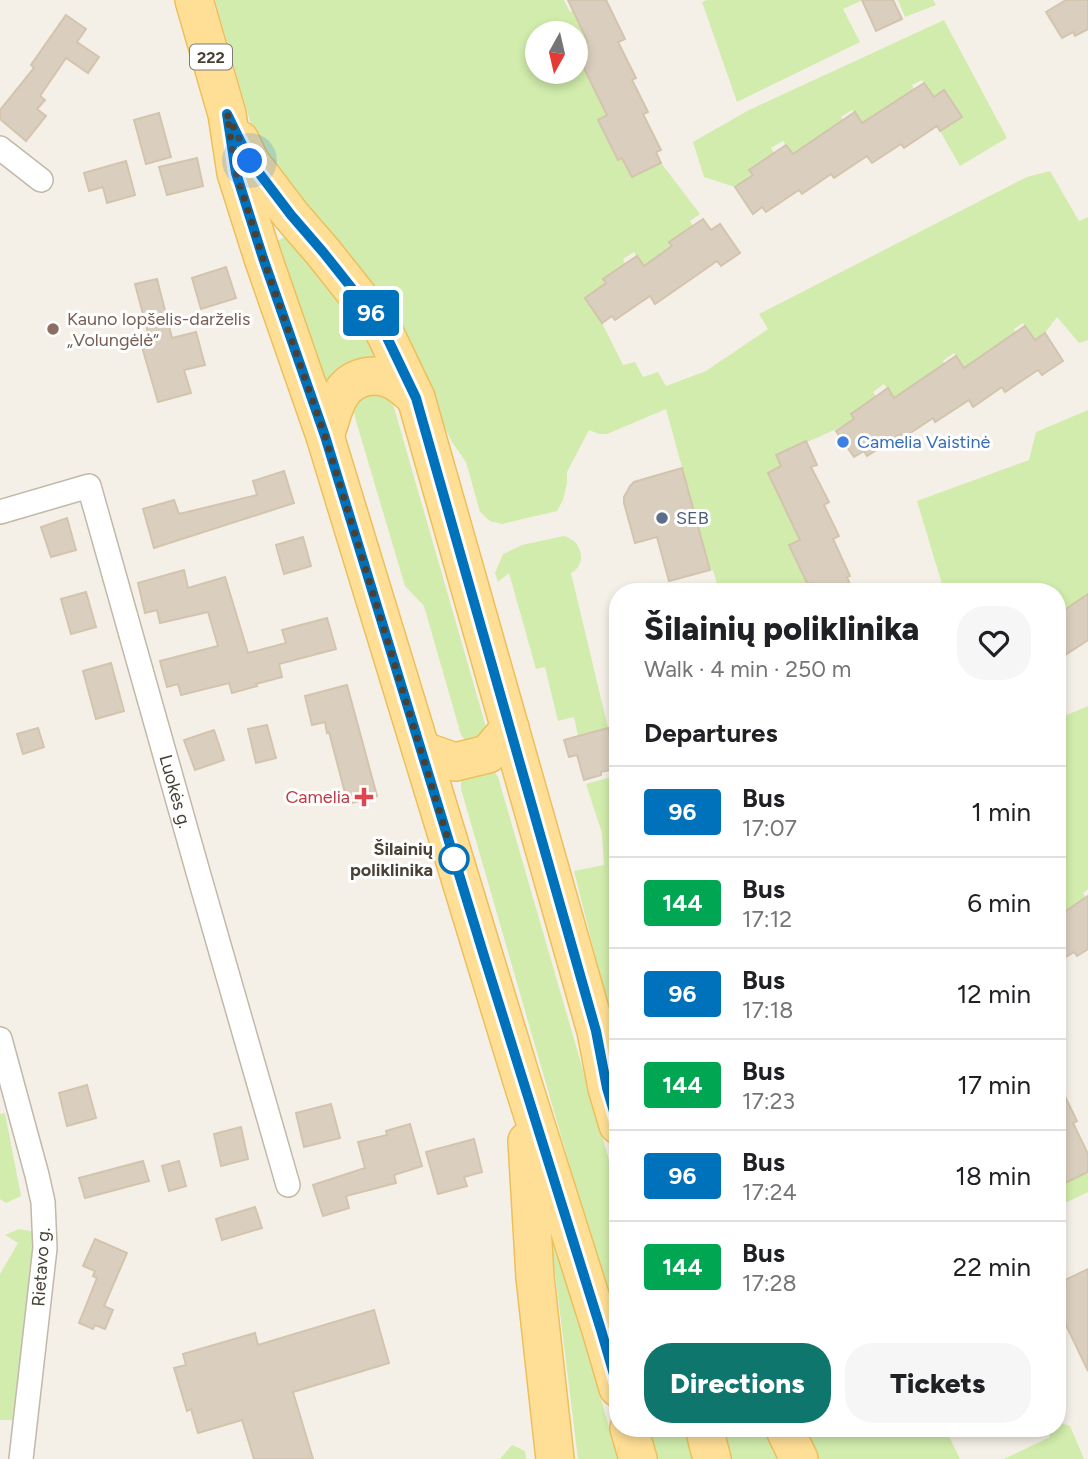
<!DOCTYPE html>
<meta charset="utf-8">
<style>
:root{--surface:#fff;--page:#f6f6f6;--text:#202124;--muted:#757577;--line:#e0e0e0;--accent:#0f766e}
body{margin:0;font-family:Figtree,sans-serif;background:var(--page);color:var(--text);height:100vh;display:flex;flex-direction:column;font-size:26px;white-space:nowrap}
*{box-sizing:border-box;margin:0}
p{font-size:23px;color:var(--muted)}
.icon{flex:none;width:38px;height:38px;fill:none;stroke:currentColor;stroke-width:2;stroke-linecap:round;stroke-linejoin:round}
.map{position:relative;flex:1;overflow:hidden}
.side{position:absolute;left:609px;top:583px;width:457px;height:854px;display:flex;flex-direction:column;background:var(--surface);border-radius:28px;box-shadow:0 4px 10px #0003}
.side>*{flex:none}
.badge{padding:0 14px;border-radius:5px;font-size:24px;line-height:46px}
.needle{width:46px;rotate:188deg}
.controls{position:absolute;left:525px;top:21px;display:grid;gap:14px}
.controls a{display:grid;place-items:center;width:63px;height:63px;border-radius:50%;background:var(--surface);box-shadow:0 4px 10px #0003;font-size:35px}
.you{position:absolute;width:35px;height:35px;margin:-18px;border:5px solid #fff;border-radius:50%;background:#1a73e8;box-shadow:0 0 0 10px #1a73e833}
.map>.badge{position:absolute;translate:-50% -50%;box-shadow:0 0 0 4px #fff}
h2{padding:0 35px;font-size:26px;line-height:63px}
.round{display:grid;place-items:center;flex:none;width:74px;height:74px;border-radius:28px;background:var(--page)}
.head{display:flex;align-items:center;justify-content:space-between;height:119px;padding:0 35px}
h1{font-size:33px;font-weight:800;line-height:52px}
.action{display:flex;gap:14px;margin-top:auto;padding:14px 35px}
.action a{flex:1;height:80px;border-radius:28px;background:var(--accent);color:#fff;font-size:28px;font-weight:800;line-height:80px;text-align:center}
.action a+a{background:var(--page);color:var(--text)}
ul{padding:0;list-style:none}
li{display:flex;align-items:center;gap:21px;height:91px;padding:0 35px;border-top:2px solid var(--line)}
li div{flex:1}
li b{display:block;font-size:26px}
li em{font-style:normal}
li .badge{min-width:77px;font-weight:700;text-align:center}
.map>svg:first-child{display:block}
.green{fill:#d1ecac}
.building{fill:#dacfbe;stroke:#d3c4ae;stroke-width:2}
.lines{fill:none;stroke-linecap:round;stroke-linejoin:round}
.minor-casing{stroke:#c1b8a9;stroke-width:26}
.primary-casing{stroke:#edbf5c;stroke-width:40}
.minor{stroke:#fff;stroke-width:23}
.primary{stroke:#ffdf96;stroke-width:37}
.line-casing{stroke:#fff;stroke-width:16}
.line{stroke:#0072bc;stroke-width:10}
.walk{stroke:#494135;stroke-width:7;stroke-dasharray:0 12.6}
.education-dot{fill:#8d6e63;stroke:#fff;stroke-width:2.5}
.shop-dot{fill:#3f7fe0;stroke:#fff;stroke-width:2.5}
.service-dot{fill:#5c6f8a;stroke:#fff;stroke-width:2.5}
.health-dot{fill:#e0444e;stroke:#fff;stroke-width:2.5}
.stop-dot{fill:#fff;stroke:#0072bc;stroke-width:3.5}
.labels{text-anchor:middle;dominant-baseline:central;stroke-width:6;stroke-linejoin:round;paint-order:stroke}
.shield{fill:#fff;stroke:#807a72;stroke-width:2}
.shield-label{font-size:16px;font-weight:bold;fill:#494135}
.education-label{font-size:18px;fill:#785e54;stroke:#fff;text-anchor:start}
.shop-label{font-size:18px;fill:#366cbe;stroke:#fff;text-anchor:start}
.service-label{font-size:18px;fill:#4e5e75;stroke:#fff;text-anchor:start}
.street-label{font-size:18px;fill:#494135;stroke:#fff}
.health-label{font-size:18px;fill:#be3a42;stroke:#fff;text-anchor:end}
.stop-label{font-size:18px;font-weight:bold;fill:#494135;stroke:#fff;text-anchor:end}
</style>
<div class="map">
<svg width="1088" height="1459" viewBox="0 0 1088 1459">
<rect width="100%" height="100%" fill="#f5f0e7"/>
<g class="green">
<path d="M215,0H564L570,12L573,11L588,42L576,48V33H537V72H576V52L593,87L610,114L598,120L618,160L622,158L632,177L661,163L700,214L690,221L693,226L670,242L672,246L644,266L634,252L623,259L625,264L604,279L606,283L585,298L602,323L623,365L635,362L643,377L658,372L666,386L706,371L768,329L759,314L1027,177L1050,171L1079,221L1088,217V340L1079,343L1057,317L1045,333L1035,340L1023,323L1014,329L1016,333L992,348L966,370L954,353L943,361L944,364L920,380L896,402L884,384L873,392L876,397L851,414L854,419C831,434 802,443 776,455L781,466L768,473L785,509L802,539L789,545L808,585L811,583L815,591H719L713,570H710L666,409L607,434H599L589,430L567,472V483L563,500L557,511L502,524L490,521L480,512L466,462L452,442L444,426L428,380L416,356L256,142Z"/>
<polygon points="707,0 863,0 843,9 860,42 737,102 702,2"/>
<polygon points="898,0 933,0 936,5 905,17"/>
<polygon points="944,20 1007,138 960,166 940,131 962,117 944,90 934,97 922,80 912,85 914,89 891,104 864,126 852,110 841,117 843,120 819,137 795,158 783,141 771,148 774,153 750,170 753,175 735,187 704,177 693,142 749,110"/>
<polygon points="284,237 293,239 360,322 381,361 329,382 322,375 276,246 277,241"/>
<polygon points="363,387 391,397 486,727 484,736 467,742 461,735 424,606 405,586 356,421 353,406"/>
<polygon points="1088,410 1088,594 1057,618 1057,592 944,591 917,501 1029,460 1036,432"/>
<path d="M564,536C567,537 573,540 575,542C584,552 583,567 571,573L608,728L578,736L574,717L558,721L545,667L536,669L509,573L498,582L495,573L503,554L522,545Z"/>
<polygon points="1088,706 1088,889 1083,893 1086,898 1061,914 1057,924 1057,719"/>
<polygon points="492,768 498,777 618,1191 618,1333 461,789 461,781 464,774"/>
<polygon points="618,775 618,1008 612,1006 606,999 574,871 604,865 602,833 586,784"/>
<polygon points="5,1113 21,1196 6,1203 0,1199 0,1114"/>
<polygon points="1088,1172 1088,1192 1057,1207 1057,1177 1061,1185"/>
<polygon points="19,1229 35,1232 13,1420 0,1420 0,1274 18,1243 5,1235"/>
<polygon points="554,1245 578,1318 618,1459 578,1459 552,1248"/>
<polygon points="1058,1422 1070,1426 1084,1459 1004,1459 1050,1437 1046,1429 1057,1428"/>
<polygon points="645,1428 686,1428 695,1459 654,1459"/>
<polygon points="723,1428 770,1428 785,1459 732,1459"/>
<polygon points="798,1428 945,1428 960,1459 813,1459"/>
<polygon points="512,1445 525,1451 526,1459 500,1459"/>
</g>
<g class="building">
<polygon points="568,0 606,0 625,39 618,42 636,78 632,80 648,112 643,114 661,150 656,152 661,163 632,177 622,158 618,160 598,120 607,115 576,52 576,48 588,42"/>
<polygon points="862,0 893,0 902,19 876,31"/>
<polygon points="1066,0 1088,0 1088,29 1075,36 1073,32 1062,38 1046,12"/>
<polygon points="66,15 86,29 77,42 99,57 88,73 66,58 40,96 45,100 37,109 46,116 26,141 0,119 0,110 34,68 31,65"/>
<polygon points="924,83 934,97 944,90 962,117 940,131 937,126 904,148 901,144 872,163 867,156 834,178 831,174 802,194 799,190 766,212 762,207 753,214 735,187 753,175 749,170 786,145 793,154 855,112 862,123"/>
<polygon points="159,113 171,157 146,164 134,120"/>
<polygon points="197,158 203,186 167,195 159,167"/>
<polygon points="126,161 135,195 107,203 103,187 89,191 84,173"/>
<polygon points="703,219 711,230 720,224 740,253 721,266 717,261 655,304 650,296 615,320 612,316 602,323 585,298 606,283 603,279 637,256 644,266 672,246 669,242"/>
<polygon points="226,267 236,298 201,309 192,278"/>
<polygon points="157,279 172,338 196,332 205,365 184,370 191,393 158,402 142,347 151,344 135,284"/>
<polygon points="1025,326 1035,340 1045,333 1063,361 1042,375 1038,370 1005,392 1002,387 973,407 969,400 935,422 933,418 903,438 900,434 867,456 864,451 854,457 836,431 854,419 851,414 888,388 894,398 956,356 964,368"/>
<polygon points="806,441 817,465 811,467 829,502 824,505 839,536 833,539 850,576 847,577 853,592 815,592 811,583 808,585 789,545 800,540 768,473 781,466 776,455"/>
<polygon points="682,468 710,570 669,581 657,537 635,543 624,503 624,497 630,486 634,482"/>
<polygon points="284,471 294,503 154,548 143,509 174,500 179,514 257,495 253,481"/>
<polygon points="67,518 76,550 51,557 41,527"/>
<polygon points="303,537 311,566 284,574 276,545"/>
<polygon points="184,570 188,588 225,577 248,653 286,643 282,630 327,618 336,649 279,664 282,677 256,684 257,686 232,693 229,683 181,695 178,684 167,687 160,661 218,646 208,612 160,623 157,610 145,613 138,583"/>
<polygon points="86,592 96,627 71,634 61,599"/>
<polygon points="1088,594 1088,640 1065,655 1057,643 1057,615"/>
<polygon points="111,663 124,711 96,719 83,671"/>
<polygon points="347,685 377,796 348,804 329,732 327,733 325,722 312,725 305,696"/>
<polygon points="267,725 276,758 256,763 248,729"/>
<polygon points="38,728 44,747 23,754 17,734"/>
<polygon points="608,728 618,768 601,772 601,775 584,780 577,755 569,757 564,740"/>
<polygon points="214,730 224,760 195,770 184,740"/>
<polygon points="1088,896 1088,949 1077,956 1074,952 1064,958 1057,947 1057,917"/>
<polygon points="1057,1080 1077,1121 1073,1123 1088,1154 1088,1172 1057,1187"/>
<polygon points="87,1085 96,1118 67,1126 59,1093"/>
<polygon points="331,1104 340,1138 304,1147 296,1113"/>
<polygon points="410,1124 422,1166 394,1175 396,1183 346,1196 349,1208 323,1216 313,1185 365,1168 358,1142 387,1135 386,1131"/>
<polygon points="241,1127 248,1159 221,1166 214,1134"/>
<polygon points="474,1139 482,1172 464,1177 467,1186 438,1194 426,1152"/>
<polygon points="143,1161 149,1181 85,1198 79,1178"/>
<polygon points="179,1161 186,1186 169,1191 162,1166"/>
<polygon points="255,1207 262,1228 222,1240 216,1219"/>
<polygon points="95,1239 127,1253 104,1306 113,1310 105,1329 95,1325 93,1329 79,1323 97,1278 93,1276 95,1271 83,1266"/>
<polygon points="1088,1269 1088,1371 1057,1306 1057,1284"/>
<polygon points="374,1310 389,1363 293,1392 313,1459 254,1459 242,1420 198,1433 191,1409 187,1411 174,1368 186,1365 183,1354 255,1333 258,1345"/>
</g>
<g class="lines">
<defs>
<g id="minor">
<polyline points="0,148 41,180"/>
<path id="s1" d="M0,512L89,486L198,872L288,1185"/>
<polyline points="0,1039 37,1175 43,1202 45,1248 21,1459"/>
</g>
<g id="primary">
<polyline points="194,0 227,114 236,173 263,258 325,436 523,1084 601,1330 618,1388"/>
<polyline points="240,140 250,161 291,215 323,252 381,325 416,398 596,1031 607,1088 618,1125"/>
<path d="M325,436C330,423 333,406 341,394C354,374 379,371 399,384C405,388 410,393 416,398"/>
<polyline points="421,750 455,762 488,754 510,728"/>
<polyline points="527,1141 535,1277 555,1459"/>
<polyline points="629,1428 638,1459"/>
<polyline points="704,1428 712,1459"/>
<polyline points="784,1428 799,1459"/>
</g>
</defs>
<use href="#minor" class="minor-casing"/>
<use href="#primary" class="primary-casing"/>
<use href="#minor" class="minor"/>
<use href="#primary" class="primary"/>
</g>
<g class="lines">
<defs>
<polyline id="line" points="618,1125 607,1088 596,1031 416,398 381,325 323,252 291,215 250,161 227,114 236,173 263,258 325,436 484,956 601,1330 618,1388"/>
</defs>
<use href="#line" class="line-casing"/>
<use href="#line" class="line"/>
<polyline class="walk" points="250,161 227,114 236,173 263,258 325,436 454,859"/>
</g>
<circle class="education-dot" cx="53" cy="329" r="7"/>
<circle class="shop-dot" cx="843" cy="442" r="7"/>
<circle class="service-dot" cx="662" cy="518" r="7"/>
<path class="health-dot" d="M360.5 786.5h7v7h7v7h-7v7h-7v-7h-7v-7h7z"/>
<circle class="stop-dot" cx="454" cy="859" r="14"/>
<g class="labels">
<rect class="shield" x="190" y="44.5" width="42" height="25" rx="5"/>
<g class="shield-label">
<text x="211" y="57">222</text>
</g>
<g class="education-label">
<text x="67" y="319">Kauno lopšelis-darželis<tspan x="67" dy="21">„Volungėlė“</tspan></text>
</g>
<g class="shop-label">
<text x="857" y="442">Camelia Vaistinė</text>
</g>
<g class="service-label">
<text x="676" y="518">SEB</text>
</g>
<g class="street-label">
<text stroke="none"><textPath href="#s1" startOffset="410">Luokės g.</textPath></text>
<text transform="translate(41 1267) rotate(-86)">Rietavo g.</text>
</g>
<g class="health-label">
<text x="350" y="797">Camelia</text>
</g>
<g class="stop-label">
<text x="433" y="849">Šilainių<tspan x="433" dy="21">poliklinika</tspan></text>
</g>
</g>
</svg>
<div class="controls">
<a><svg class="needle" viewBox="-14 -14 28 28"><path d="M0-13l5 13h-10z" fill="#e53935"/><path d="M0 13l5-13h-10z" fill="#757577"/></svg></a>
</div>
<div class="you" style="left:250px;top:161px"></div>
<b class="badge" style="left:371px;top:313px;background:#0072bc;color:#fff">96</b>
<section class="side">
<div class="head"><div><h1>Šilainių poliklinika</h1><p>Walk · 4 min · 250 m</p></div><a class="round"><svg class="icon" aria-label="heart" viewBox="0 0 24 24"><path d="M12 20l-8-8c-3-5 5-10 8-4 3-6 11-1 8 4z"/></svg></a></div>
<h2>Departures</h2>
<ul>
<li><span class="badge" style="background:#0072bc;color:#fff">96</span><div><b>Bus</b><p>17:07</p></div><em>1 min</em></li>
<li><span class="badge" style="background:#00a651;color:#fff">144</span><div><b>Bus</b><p>17:12</p></div><em>6 min</em></li>
<li><span class="badge" style="background:#0072bc;color:#fff">96</span><div><b>Bus</b><p>17:18</p></div><em>12 min</em></li>
<li><span class="badge" style="background:#00a651;color:#fff">144</span><div><b>Bus</b><p>17:23</p></div><em>17 min</em></li>
<li><span class="badge" style="background:#0072bc;color:#fff">96</span><div><b>Bus</b><p>17:24</p></div><em>18 min</em></li>
<li><span class="badge" style="background:#00a651;color:#fff">144</span><div><b>Bus</b><p>17:28</p></div><em>22 min</em></li>
</ul>
<div class="action"><a>Directions</a><a>Tickets</a></div>
</section>
</div>
